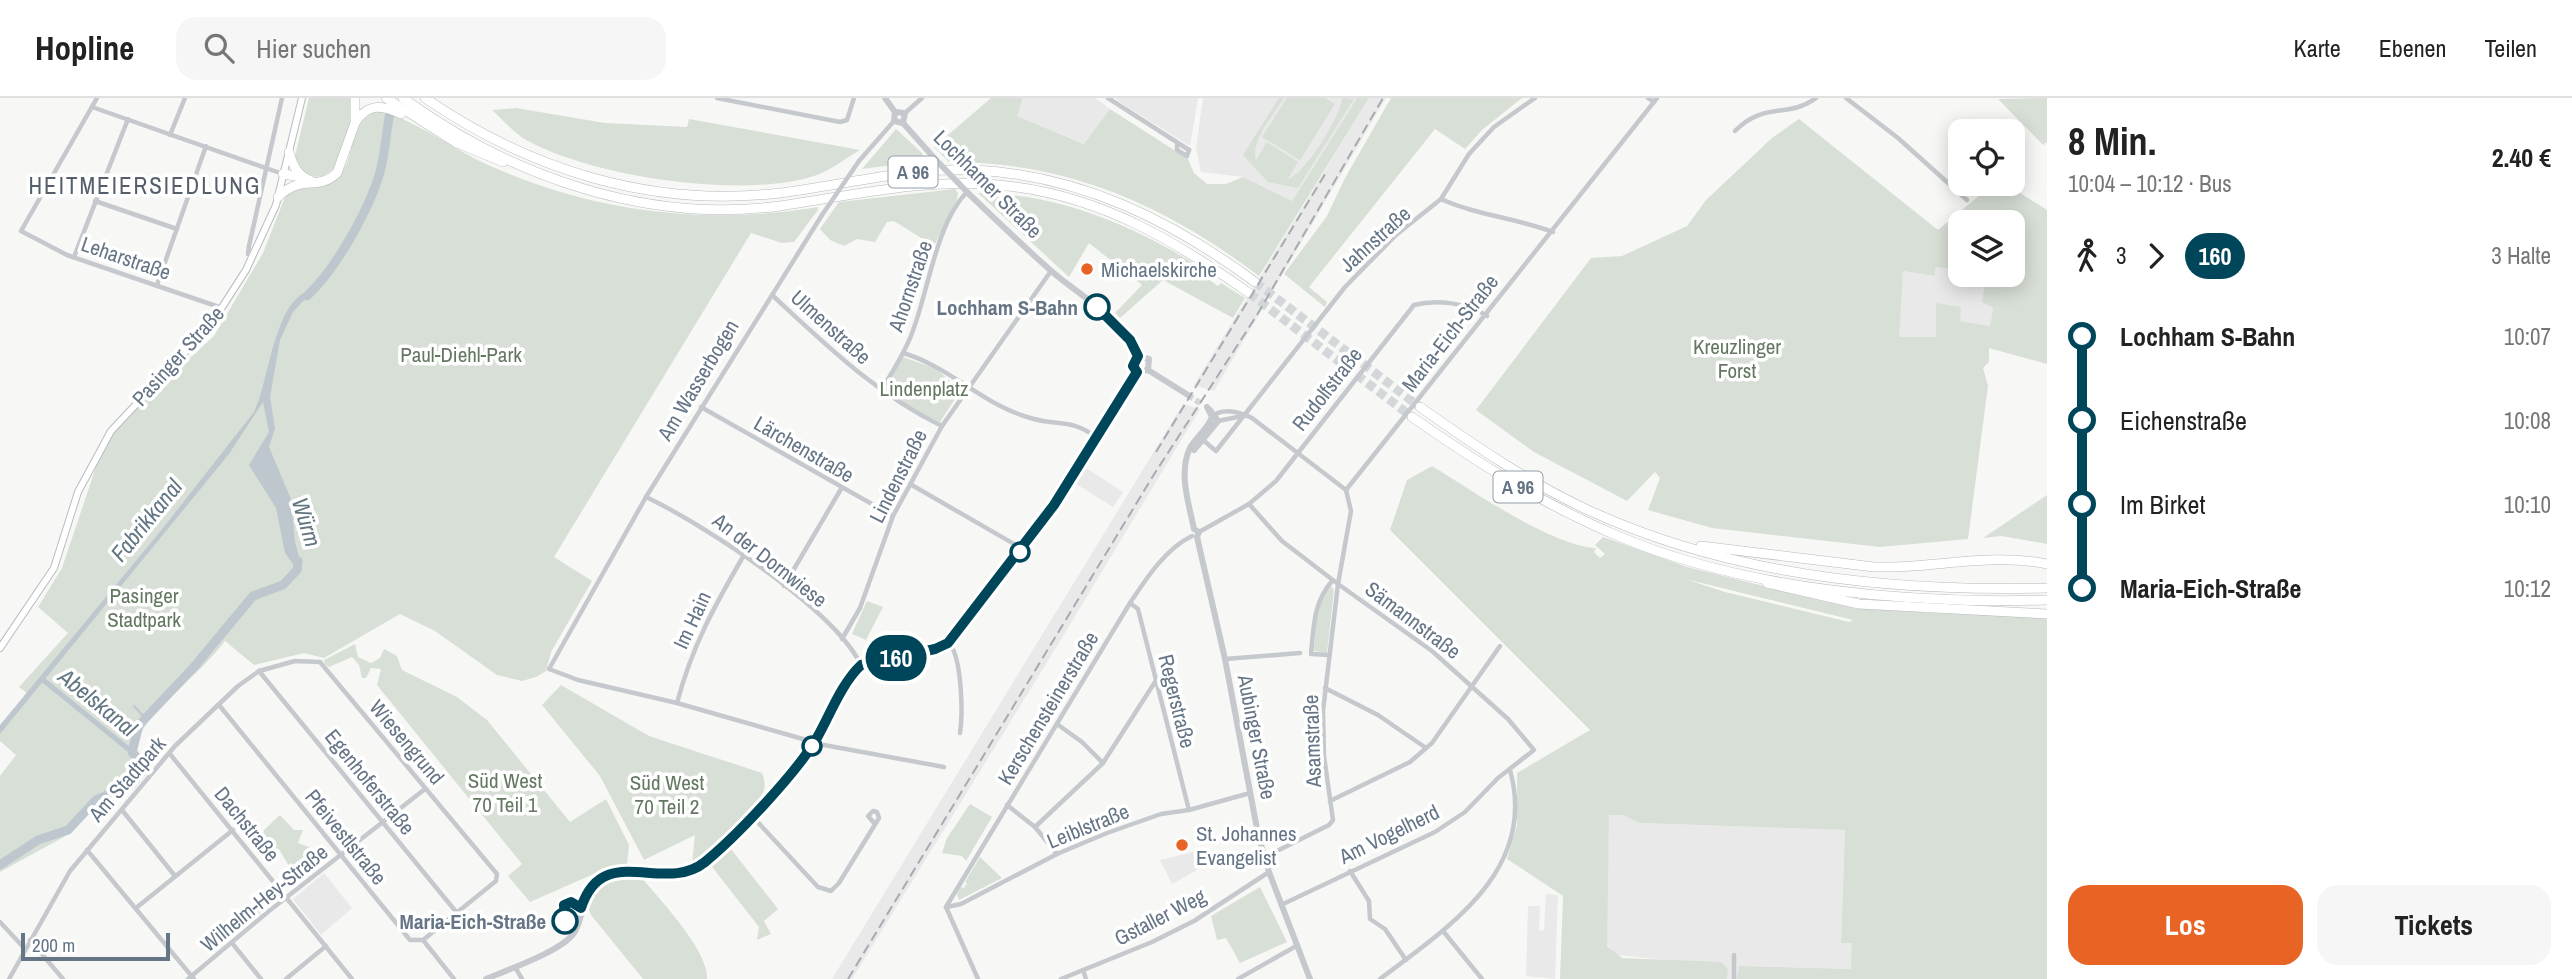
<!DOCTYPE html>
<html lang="de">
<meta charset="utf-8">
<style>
:root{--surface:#fff;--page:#f6f6f6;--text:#222;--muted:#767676;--line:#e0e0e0;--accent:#e76425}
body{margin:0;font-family:"Archivo Narrow",sans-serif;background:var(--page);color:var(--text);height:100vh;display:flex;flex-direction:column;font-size:26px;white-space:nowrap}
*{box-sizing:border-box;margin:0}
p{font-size:23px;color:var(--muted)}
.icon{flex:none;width:38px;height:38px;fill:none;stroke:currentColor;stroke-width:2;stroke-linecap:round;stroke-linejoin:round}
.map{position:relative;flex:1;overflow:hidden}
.side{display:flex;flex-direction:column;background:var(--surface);width:525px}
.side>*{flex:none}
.badge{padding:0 14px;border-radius:23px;font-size:24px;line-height:46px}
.controls{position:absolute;left:1948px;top:21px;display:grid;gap:14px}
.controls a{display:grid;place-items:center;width:77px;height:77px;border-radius:14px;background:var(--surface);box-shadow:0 4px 18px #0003;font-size:35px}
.scale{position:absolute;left:21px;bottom:18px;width:149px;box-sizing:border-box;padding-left:7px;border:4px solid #667586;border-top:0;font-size:19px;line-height:24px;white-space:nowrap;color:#667586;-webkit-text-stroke:5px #fff;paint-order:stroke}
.map>.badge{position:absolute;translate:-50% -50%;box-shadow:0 0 0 4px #fff}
.legs{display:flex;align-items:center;gap:10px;height:77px;padding:0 21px;font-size:23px}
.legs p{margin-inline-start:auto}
.overview{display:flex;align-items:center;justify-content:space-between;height:119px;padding:0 21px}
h1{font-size:38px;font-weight:700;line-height:52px}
.button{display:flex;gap:14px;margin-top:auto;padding:14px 21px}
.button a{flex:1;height:80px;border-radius:21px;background:var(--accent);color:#fff;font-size:28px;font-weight:700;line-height:80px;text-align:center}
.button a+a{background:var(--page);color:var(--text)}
ul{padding:0 21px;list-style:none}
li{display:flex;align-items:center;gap:24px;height:84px;font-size:26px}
li i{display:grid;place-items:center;width:10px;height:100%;margin:0 9px;background:currentColor}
li i::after{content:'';width:18px;height:18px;margin:-9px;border:5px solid;border-radius:50%;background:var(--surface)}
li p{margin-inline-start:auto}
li:first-child i{background:linear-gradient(#0000 50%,currentColor 0)}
li:last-child i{background:linear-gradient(currentColor 50%,#0000 0)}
header{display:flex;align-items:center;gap:42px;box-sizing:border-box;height:98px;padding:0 35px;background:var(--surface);border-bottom:2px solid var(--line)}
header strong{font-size:33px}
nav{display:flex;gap:38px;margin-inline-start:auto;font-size:24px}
.search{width:490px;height:63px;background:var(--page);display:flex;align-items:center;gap:18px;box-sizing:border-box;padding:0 24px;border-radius:21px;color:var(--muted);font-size:26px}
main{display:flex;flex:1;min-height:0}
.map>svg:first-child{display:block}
.built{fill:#e8e9e8}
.green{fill:#d8dfd6;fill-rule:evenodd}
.water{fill:#bec7cd}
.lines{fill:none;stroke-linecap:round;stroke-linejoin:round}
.stream{stroke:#bec7cd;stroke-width:2}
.canal{stroke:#bec7cd;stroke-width:5}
.river{stroke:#bec7cd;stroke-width:9}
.tertiary-tunnel{stroke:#d3d7d9;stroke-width:6;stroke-dasharray:6 3;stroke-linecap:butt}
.motorway-tunnel{stroke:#d3d7d9;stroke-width:9;stroke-dasharray:9 4.5;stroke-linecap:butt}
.secondary-casing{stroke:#b7bcc1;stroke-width:8}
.motorway-casing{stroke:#b6b9bd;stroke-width:10}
.minor{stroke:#c5c8cc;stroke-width:4.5}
.tertiary{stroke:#c5c8cc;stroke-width:6}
.secondary{stroke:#fff;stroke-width:6}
.motorway{stroke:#fff;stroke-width:9}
.rail{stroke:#a5abb1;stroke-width:2;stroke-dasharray:10 5;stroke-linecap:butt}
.minor-bridge{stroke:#c5c8cc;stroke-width:4.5}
.tertiary-bridge{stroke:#c5c8cc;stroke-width:6}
.line-1-casing{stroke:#fff;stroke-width:16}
.line-1{stroke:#00465a;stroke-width:10}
.poi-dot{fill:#e76425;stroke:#fff;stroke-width:2.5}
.stop-1-dot{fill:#fff;stroke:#00465a;stroke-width:3.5}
.labels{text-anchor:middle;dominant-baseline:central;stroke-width:7;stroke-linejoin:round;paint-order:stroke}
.shield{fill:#fff;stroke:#949eaa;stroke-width:2}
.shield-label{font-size:19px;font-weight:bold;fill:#667586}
.street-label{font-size:21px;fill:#667586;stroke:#fff}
.poi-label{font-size:21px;fill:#667586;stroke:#fff;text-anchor:start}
.stop-label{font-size:21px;font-weight:bold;fill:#667586;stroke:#fff;text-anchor:end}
.park-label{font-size:21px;fill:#647861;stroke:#fff}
.neighbourhood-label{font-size:23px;letter-spacing:2px;fill:#545f6b;stroke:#fff}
.water-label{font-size:23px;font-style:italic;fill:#627782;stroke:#fff}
</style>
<header>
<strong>Hopline</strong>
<div class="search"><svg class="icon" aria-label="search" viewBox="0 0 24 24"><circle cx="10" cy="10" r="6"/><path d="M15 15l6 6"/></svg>Hier suchen</div>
<nav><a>Karte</a><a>Ebenen</a><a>Teilen</a></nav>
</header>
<main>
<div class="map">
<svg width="2047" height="881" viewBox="0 0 2047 881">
<rect width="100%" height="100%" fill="#f7f8f5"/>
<g class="built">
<polygon points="1023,0 1095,0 1110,11 1085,46 1017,18"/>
<polygon points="1116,0 1198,0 1190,48 1118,3"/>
<polygon points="1203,0 1357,0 1292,103 1243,79 1201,74 1196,50"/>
<polygon points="1369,0 1386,0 1214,293 1194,287"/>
<polygon points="1935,169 1960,173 1960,177 1986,177 1982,204 1993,210 1990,228 1959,223 1936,206 1936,239 1898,239 1903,173 1933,178"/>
<polygon points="1183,306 1200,311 1054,553 852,881 832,881"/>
<polygon points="1083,368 1123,394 1113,409 1073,384"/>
<polygon points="1609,717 1623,717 1641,725 1845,732 1841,844 1853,845 1852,871 1739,868 1737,881 1727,881 1728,871 1721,867 1616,857 1606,845"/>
<polygon points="1193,754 1197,772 1172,786 1160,762"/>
<polygon points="324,775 352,810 321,837 293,801"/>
<polygon points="1546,796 1558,797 1555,881 1526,878 1528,808 1540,808 1539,832 1544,833"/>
</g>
<g class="green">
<path d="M309,0H352C354,27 343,93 304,76L294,62Z"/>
<path d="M991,0H1023L1017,18L1084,46L1110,11L1188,61L1194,75L1207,86H1226L1243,79L1292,103L1357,0H1369L1259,178C1165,107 1069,64 949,64L934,49Z"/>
<path d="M1279,0H1284C1274,16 1250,43 1256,62L1267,44L1298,64L1288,81C1305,76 1341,18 1342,0L1354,1L1298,90L1268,84L1243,57Z"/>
<polygon points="1287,0 1325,0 1335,6 1300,62 1262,39"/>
<polygon points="1391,0 1522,0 1482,32 1465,51 1435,31 1309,189 1327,204 1325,209 1284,176 1327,118 1345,80"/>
<polygon points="2047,0 2047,44 2043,47 1998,1"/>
<path d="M516,10L605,25L687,29L689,21L860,52C846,60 830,73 814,78C742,101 594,79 528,43C515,36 503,22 492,12Z"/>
<path d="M378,12C415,22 453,51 488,67C593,114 704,128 818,109V112L794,144L782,145L751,135L554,459L592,483L551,554L546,573L536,579L522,583L497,577L435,533L400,516L324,560L304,555L254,567L225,543C198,579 156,605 135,644L137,652L152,669L135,690L102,695L71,735L0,774V678L16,657L0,643V628L27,595L19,589L68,535L38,509L62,470L100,357L115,333L143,303L214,238L263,155L287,94C292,92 298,88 303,87C315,86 323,92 334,83C359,64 344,25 378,12Z"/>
<path d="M1799,21L1938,132L1993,86H2006L2047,112V266L1989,250V264L1983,270L1988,288L1968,441L1880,449L1712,430L1648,412L1660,380L1655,374L1627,403L1534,354L1476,312L1591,160L1622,158L1687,128L1706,102L1772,40ZM1960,124H2012V177H1986L1982,204L1993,210L1990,228L1960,223L1961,209L1936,205V239H1899L1903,173L1934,178L1936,169L1960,173Z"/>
<polygon points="896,31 922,55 924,63 862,71"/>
<polygon points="955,91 958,95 957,101 934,148 894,123 887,124 875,144 857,141 844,148 830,142 820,131 839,104"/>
<path d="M978,95C1064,96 1138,130 1210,175L1207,180L1218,188L1221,185L1245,200L1233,220L1163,182L1120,220L1115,215L1142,187L1089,145L1069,179Z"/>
<polygon points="903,259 937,271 960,293 940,324 910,310 885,291"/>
<path d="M1432,368C1472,392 1551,448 1596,450L1594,454L1600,460L1605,456L1595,447L1603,439L1687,469L1828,504L1930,515L2047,519V881H1737L1739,868L1851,871L1852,845H1841L1845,732L1640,725L1623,717H1609L1607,848L1622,860L1721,864L1728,871L1727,881H1560L1563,798L1507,761L1517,727V675L1590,632L1390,432L1407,382ZM1685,481L1853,522L1849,524L1725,494Z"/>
<polygon points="2047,397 2047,446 2002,438 1983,440"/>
<path d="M1331,488L1334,492L1327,555L1314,553C1316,529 1315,506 1331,488Z"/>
<polygon points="867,503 883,509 866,542 852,536"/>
<polygon points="355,546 358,559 371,565 380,560 384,551 397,558 402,572 457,599 487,622 570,724 606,701 629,747 627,768 598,774 530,804 508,778 522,766 377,587 381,571 371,570 366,580 362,580 359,567 352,559 329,569 325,566 324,562"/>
<path d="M561,587L649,638L762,675C765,682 766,690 762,697C752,712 709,757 694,766L692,765L695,737L644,762L600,678L542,607Z"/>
<polygon points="970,706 992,719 966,763 962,758 942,755 947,740"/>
<polygon points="280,717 294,732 303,732 298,745 309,749 309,760 320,769 309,778 296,780 279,751 261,747 264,732"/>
<polygon points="727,746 778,811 764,823 771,836 757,842 759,829 709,765"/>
<polygon points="980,759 1002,780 959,802 957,796 961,789 964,790 967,785 965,784"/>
<path d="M635,777L642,780C660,802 709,853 707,881H643L591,817L587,806C597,782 612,779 635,777Z"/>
<polygon points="1260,789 1287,844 1240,865 1226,840 1217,842 1211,818"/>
<path d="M261,807L263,813L214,855L211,854L210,848C218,829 239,807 261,807Z"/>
</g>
<path class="water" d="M313,192L293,214L280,242L270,299L275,330L269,349L291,401L295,443L302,471L297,472L285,455L276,410L249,367L269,334L263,304L229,356L0,636V627L163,430L254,314C269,286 274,197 313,192Z"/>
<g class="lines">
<polyline class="stream" points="134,608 145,620"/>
<polyline class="canal" points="42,581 132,654"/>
<g class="river">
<path d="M307,198C336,171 369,112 380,74C385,56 386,34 390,15"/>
<polyline points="0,767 38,742 68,732 96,702 130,686 144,670 132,654 139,627 194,569 253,498 283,487 297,472 298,463"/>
</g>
<polyline class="tertiary-tunnel" points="1188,297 1203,307"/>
<g class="motorway-tunnel">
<polyline points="1255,184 1420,309"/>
<polyline points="1249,195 1412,319"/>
</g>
<defs>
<polyline id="secondary" points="0,550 54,470 78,394 111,333 210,228 246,172 276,107 302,0"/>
<g id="motorway">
<polyline points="386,0 455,44 503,64"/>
<path d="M403,0C510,78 646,126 780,108C860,96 935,78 1016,89C1105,101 1177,144 1249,195"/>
<path d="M425,0C530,72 651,110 780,95C845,87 908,69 974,72C1080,77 1171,122 1255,184"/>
<path d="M356,23C369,5 382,7 401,16"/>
<path d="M289,54C293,68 297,77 311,83"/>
<polyline points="283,76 301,79"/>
<path d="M278,99C302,75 317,94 337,75L355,25V0"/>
<path d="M1420,309C1474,347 1528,384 1588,412C1728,477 1894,494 2047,490"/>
<path d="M1412,319C1478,365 1544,407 1618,438C1745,492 1911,506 2047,502"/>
<path d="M1701,448L1874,469C1932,471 1989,454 2047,466"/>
<polyline points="1767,485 1859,506 2047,516"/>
</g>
</defs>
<use href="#secondary" class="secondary-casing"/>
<use href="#motorway" class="motorway-casing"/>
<g class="minor">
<polyline points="97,0 21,133 67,157 222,210"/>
<polyline points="717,0 840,24 847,22 854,0"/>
<polyline points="1108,0 1189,52"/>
<polyline points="1648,0 1654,4"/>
<polyline points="1846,0 1898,40 1967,102"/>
<polyline points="92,9 283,76"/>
<polyline points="905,15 922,0"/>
<path d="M1735,33C1764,3 1788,21 1816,0"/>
<polyline points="170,37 185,0"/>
<polyline points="1177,46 1177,52 1187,58 1189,52"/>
<polyline points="859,63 894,23"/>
<path d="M1441,101C1476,117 1516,120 1553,134"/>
<polyline points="95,103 177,131"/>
<polyline points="822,117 646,399 549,571 578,582 677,605 824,647 944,669"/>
<polyline points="252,158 248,156 249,148 282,0"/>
<polyline points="74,159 128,21"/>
<polyline points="157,187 206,48"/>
<path d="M772,197C825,246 876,296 942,328"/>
<path d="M903,255C951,269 985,309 1034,321C1061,328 1071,321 1096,339"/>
<path d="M881,293C892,274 905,255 912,235C928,195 936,125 967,94"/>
<polyline points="701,309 893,418"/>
<path d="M1247,317L1218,323L1212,319C1222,309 1240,314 1252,320L1346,392L1657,0"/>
<polyline points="1203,342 1216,353 1345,189 1396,137 1441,101 1469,56 1494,29 1535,0"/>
<polyline points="910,386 1021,450"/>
<path d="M646,399C703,426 834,511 861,567"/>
<polyline points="1249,406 1282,443 1338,486 1323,613 1324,658 1333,722 1329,727 1265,759"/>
<path d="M1199,434L1249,406L1276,383L1414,207C1437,201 1467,205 1487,218"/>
<polyline points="784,488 841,391"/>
<polyline points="1130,505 1138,511 1189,712"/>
<polyline points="842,541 860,510 893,418 942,328 1051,173"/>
<path d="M949,545C962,559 963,616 960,635"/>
<path d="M1330,557L1311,556C1314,528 1313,505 1332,483"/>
<polyline points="1225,561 1300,555"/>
<polyline points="259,573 457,815"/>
<polyline points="1325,590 1378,617 1426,650"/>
<path d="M677,605C692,548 715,507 744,457"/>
<polyline points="219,607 410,842 423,842 454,881"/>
<polyline points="1057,626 1082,644 1103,665"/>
<polyline points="170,656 352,881"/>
<polyline points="1330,703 1410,664 1432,645 1500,548"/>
<polyline points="1007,707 1035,729 1057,756"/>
<polyline points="122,712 175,778"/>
<polyline points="752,718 818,789 831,793 839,785 879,720 877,714 873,713 868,718 875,726"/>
<polyline points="1035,729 1103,665 1155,584"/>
<polyline points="87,752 194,881"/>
<polyline points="1350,773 1369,803 1370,821 1385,831 1406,862"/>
<polyline points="1281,807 1435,734 1465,714 1498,680 1534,652 1508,621 1432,553 1338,486 1351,413 1346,392"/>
<path d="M946,809L1130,505C1146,481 1165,451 1192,438"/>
<polyline points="946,809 978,881"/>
<polyline points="947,809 961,806 1057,756 1107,735 1161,716 1189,712 1250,695"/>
<polyline points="136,810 233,732"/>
<polyline points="0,824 25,851"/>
<polyline points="1443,833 1482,881"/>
<polyline points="30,842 63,881"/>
<polyline points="232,845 261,881"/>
<polyline points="515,869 522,881"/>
<polyline points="1083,872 1086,881"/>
<polyline points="9,881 70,773 175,648 238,588 259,573 295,563 320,564 497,776 496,783 423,842"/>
<polyline points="188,881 269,813 425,691"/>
<polyline points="286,881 326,848"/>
<polyline points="1061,881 1152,844 1194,823 1269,774"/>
<polyline points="1238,881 1298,847"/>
<path d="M1380,881C1449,829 1538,772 1510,672"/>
<polyline points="1734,881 1734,857"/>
</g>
<g class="tertiary">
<polyline points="885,0 895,14"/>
<polyline points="895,14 905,15 903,25"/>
<polyline points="895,14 894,23 903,25"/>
<polyline points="903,25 936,62"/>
<path d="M969,96C996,122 1022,147 1049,171C1079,198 1123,219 1137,258"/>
<polyline points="1137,258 1149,261 1148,272"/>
<polyline points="1137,274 1148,272 1188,297"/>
<polyline points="1137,274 1133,264 1137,258"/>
<path d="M1207,309L1212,319C1208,331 1196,339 1190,350C1178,375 1189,406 1194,431L1199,434L1197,439L1225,561L1258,736L1269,774L1310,881"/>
<polyline points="1194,352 1218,323 1210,312"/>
<path d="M486,881C507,872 562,853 574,835C585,818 580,797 597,782C628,757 671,789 704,765C734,742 794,676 815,644C830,620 840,586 861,567L935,551L949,545L1054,407L1137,274"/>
</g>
<use href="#secondary" class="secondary"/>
<use href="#motorway" class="motorway"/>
<g class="rail">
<polyline points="1156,354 1327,73"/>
<polyline points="848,881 1153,378 1257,217 1383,0"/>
</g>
<polyline class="minor-bridge" points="822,117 859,63"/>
<polyline class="tertiary-bridge" points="936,62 969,96"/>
</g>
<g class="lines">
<defs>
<path id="line-1" d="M565,823L564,807L571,804L581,810C603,742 664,797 705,764C737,738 792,679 814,645C829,620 840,587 861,567L935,551L948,545L1054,407L1137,274L1133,268L1138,258L1130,242L1097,209"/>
</defs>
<use href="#line-1" class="line-1-casing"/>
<use href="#line-1" class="line-1"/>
</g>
<g class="poi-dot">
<circle cx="1087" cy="171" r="7"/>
<circle cx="1182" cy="747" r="7"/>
</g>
<g class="stop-1-dot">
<circle cx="1097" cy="209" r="12"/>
<circle cx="1020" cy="454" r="9"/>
<circle cx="812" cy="648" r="9"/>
<circle cx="565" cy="823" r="12"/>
</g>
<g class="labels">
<g class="shield">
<rect x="888.5" y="58.5" width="49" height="31" rx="5"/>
<rect x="1493.5" y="373.5" width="49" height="31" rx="5"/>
</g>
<g class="shield-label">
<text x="913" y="74">A 96</text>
<text x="1518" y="389">A 96</text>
</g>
<g class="street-label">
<text transform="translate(988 86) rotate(45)">Lochhamer Straße</text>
<text transform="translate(1375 141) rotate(-42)">Jahnstraße</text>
<text transform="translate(126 160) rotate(19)">Leharstraße</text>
<text transform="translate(910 188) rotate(-71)">Ahornstraße</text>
<text transform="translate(831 229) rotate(42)">Ulmenstraße</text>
<text transform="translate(1450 235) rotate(-52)">Maria-Eich-Straße</text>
<text transform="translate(178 258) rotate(-48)">Pasinger Straße</text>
<text transform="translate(698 282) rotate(-59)">Am Wasserbogen</text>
<text transform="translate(1327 291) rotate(-52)">Rudolfstraße</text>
<text transform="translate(804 351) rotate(30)">Lärchenstraße</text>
<text transform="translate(898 378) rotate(-63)">Lindenstraße</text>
<text transform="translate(770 462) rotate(38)">An der Dornwiese</text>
<text transform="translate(692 522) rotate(-65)">Im Hain</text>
<text transform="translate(1413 522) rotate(37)">Sämannstraße</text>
<text transform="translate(1177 603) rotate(76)">Regerstraße</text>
<text transform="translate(1048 610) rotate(-59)">Kerschensteinerstraße</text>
<text transform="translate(1257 639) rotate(79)">Aubinger Straße</text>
<text transform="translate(1312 643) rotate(-92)">Asamstraße</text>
<text transform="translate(407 644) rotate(50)">Wiesengrund</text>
<text transform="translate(127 681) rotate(-49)">Am Stadtpark</text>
<text transform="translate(370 684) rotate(51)">Egenhoferstraße</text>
<text transform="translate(247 726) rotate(51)">Dachstraße</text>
<text transform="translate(1088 728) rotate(-22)">Leiblstraße</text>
<text transform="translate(1389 736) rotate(-26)">Am Vogelherd</text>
<text transform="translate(346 739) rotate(51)">Pfeivestlstraße</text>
<text transform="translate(264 800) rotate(-39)">Wilhelm-Hey-Straße</text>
<text transform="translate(1160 819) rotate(-27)">Gstaller Weg</text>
</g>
<g class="poi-label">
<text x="1101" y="171">Michaelskirche</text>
<text x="1196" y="735">St. Johannes<tspan x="1196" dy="24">Evangelist</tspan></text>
</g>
<g class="stop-label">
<text x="1078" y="209">Lochham S-Bahn</text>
<text x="546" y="823">Maria-Eich-Straße</text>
</g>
<g class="park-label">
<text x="1737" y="248">Kreuzlinger<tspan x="1737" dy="24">Forst</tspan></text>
<text x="461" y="256">Paul-Diehl-Park</text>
<text x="924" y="290">Lindenplatz</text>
<text x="144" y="497">Pasinger<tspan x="144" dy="24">Stadtpark</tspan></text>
<text x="505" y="682">Süd West<tspan x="505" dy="24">70 Teil 1</tspan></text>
<text x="667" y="684">Süd West<tspan x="667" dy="24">70 Teil 2</tspan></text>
</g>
<g class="neighbourhood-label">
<text x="145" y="87">HEITMEIERSIEDLUNG</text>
</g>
<g class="water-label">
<text transform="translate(146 422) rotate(-51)">Fabrikkanal</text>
<text transform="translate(307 424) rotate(73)">Würm</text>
<text transform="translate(98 604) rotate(39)">Abelskanal</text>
</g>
</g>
</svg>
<div class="controls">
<a><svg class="icon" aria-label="locate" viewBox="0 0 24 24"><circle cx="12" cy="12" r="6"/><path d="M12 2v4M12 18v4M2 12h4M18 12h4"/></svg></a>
<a><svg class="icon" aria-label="layers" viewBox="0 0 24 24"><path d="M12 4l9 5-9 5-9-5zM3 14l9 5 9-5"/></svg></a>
</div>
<div class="scale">200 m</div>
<b class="badge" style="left:896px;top:560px;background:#00465a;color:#fff">160</b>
</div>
<section class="side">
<div class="overview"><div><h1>8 Min.</h1><p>10:04 – 10:12 · Bus</p></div><b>2.40 €</b></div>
<div class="legs"><svg class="icon" aria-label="walk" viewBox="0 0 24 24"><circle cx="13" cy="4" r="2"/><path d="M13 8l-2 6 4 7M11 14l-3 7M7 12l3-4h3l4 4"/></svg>3<svg class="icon" aria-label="forward" viewBox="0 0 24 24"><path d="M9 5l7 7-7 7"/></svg><b class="badge" style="background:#00465a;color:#fff">160</b><p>3 Halte</p></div>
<ul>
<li><i style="color:#00465a"></i><b>Lochham S-Bahn</b><p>10:07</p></li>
<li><i style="color:#00465a"></i><span>Eichenstraße</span><p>10:08</p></li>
<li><i style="color:#00465a"></i><span>Im Birket</span><p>10:10</p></li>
<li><i style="color:#00465a"></i><b>Maria-Eich-Straße</b><p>10:12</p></li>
</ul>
<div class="button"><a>Los</a><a>Tickets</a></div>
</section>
</main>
